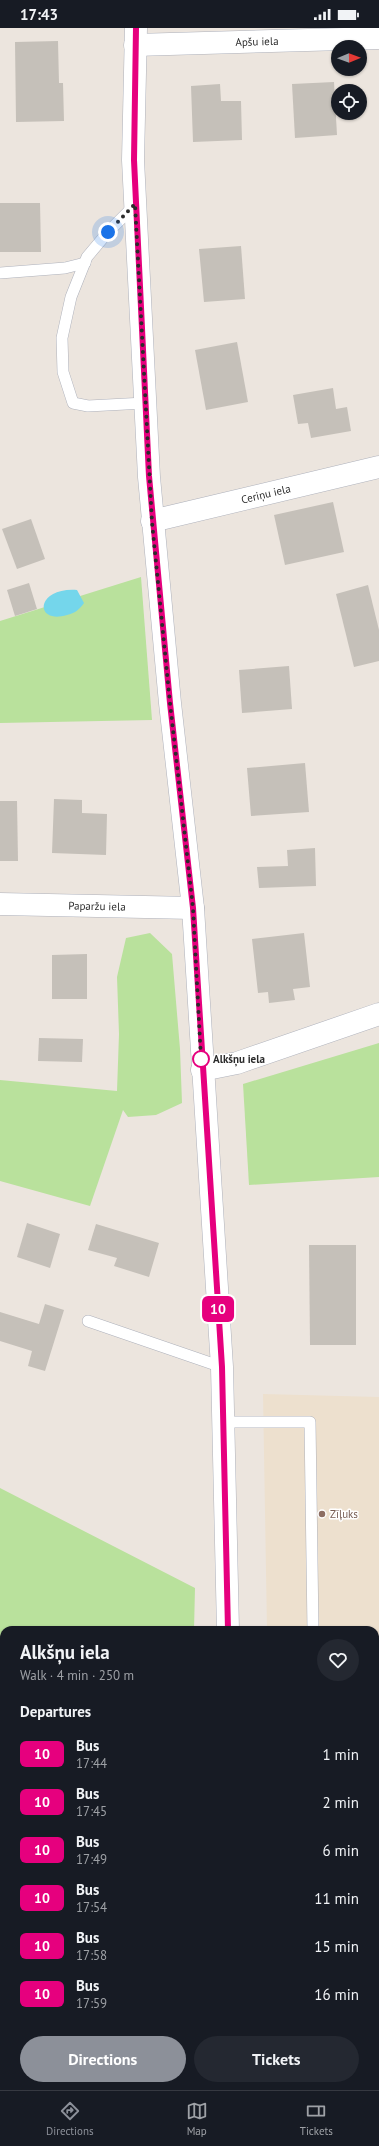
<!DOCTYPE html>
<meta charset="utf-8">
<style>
:root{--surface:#171b24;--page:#242831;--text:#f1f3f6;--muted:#9ea1a6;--line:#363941;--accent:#8c9099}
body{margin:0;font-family:"PT Sans",sans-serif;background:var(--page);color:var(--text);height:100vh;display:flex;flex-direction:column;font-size:15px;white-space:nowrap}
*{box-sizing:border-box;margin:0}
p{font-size:13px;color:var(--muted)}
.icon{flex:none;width:22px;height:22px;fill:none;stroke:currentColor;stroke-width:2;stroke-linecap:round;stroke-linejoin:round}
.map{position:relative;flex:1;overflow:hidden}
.side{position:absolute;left:0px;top:1598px;width:379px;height:464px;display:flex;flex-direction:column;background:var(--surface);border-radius:12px 12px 0 0;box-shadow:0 1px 3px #0004}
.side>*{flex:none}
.badge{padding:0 8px;border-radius:6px;font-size:14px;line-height:26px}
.needle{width:26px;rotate:89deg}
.fabs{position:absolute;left:331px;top:12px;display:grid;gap:8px}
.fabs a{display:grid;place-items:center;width:36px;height:36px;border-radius:50%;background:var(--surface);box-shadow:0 1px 3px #0004;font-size:20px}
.you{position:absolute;width:20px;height:20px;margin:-10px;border:3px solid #fff;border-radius:50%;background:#1a73e8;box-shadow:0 0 0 6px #1a73e833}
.map>.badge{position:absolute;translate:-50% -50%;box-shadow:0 0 0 2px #fff}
h2{padding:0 20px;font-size:15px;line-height:36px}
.round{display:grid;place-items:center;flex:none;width:42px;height:42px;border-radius:21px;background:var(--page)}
.overview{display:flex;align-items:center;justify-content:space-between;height:68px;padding:0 20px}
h1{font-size:19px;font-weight:600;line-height:30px}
.action{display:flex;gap:8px;margin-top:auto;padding:8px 20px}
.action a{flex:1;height:46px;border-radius:24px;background:var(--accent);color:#fff;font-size:16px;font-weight:600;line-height:46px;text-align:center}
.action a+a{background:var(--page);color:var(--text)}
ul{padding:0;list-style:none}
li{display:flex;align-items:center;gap:12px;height:48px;padding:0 20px}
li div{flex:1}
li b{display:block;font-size:15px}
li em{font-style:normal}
li .badge{min-width:44px;font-weight:700;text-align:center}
.status{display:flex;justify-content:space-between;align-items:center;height:28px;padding:0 20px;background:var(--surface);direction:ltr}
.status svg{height:11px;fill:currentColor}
.menu{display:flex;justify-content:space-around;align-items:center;height:56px;border-top:1px solid var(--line);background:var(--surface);font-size:11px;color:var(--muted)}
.menu a{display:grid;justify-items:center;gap:2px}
.menu .on{color:var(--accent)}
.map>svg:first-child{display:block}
.industrial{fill:#dfdee5}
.education{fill:#ede0ce}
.green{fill:#b9e19c}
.water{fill:#74d6eb}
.building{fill:#c5c0b9}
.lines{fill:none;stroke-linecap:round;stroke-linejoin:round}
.lane-casing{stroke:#aeb1bb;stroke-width:12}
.street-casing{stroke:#aeb1bb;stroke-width:23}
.secondary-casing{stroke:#aeb1bb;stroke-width:23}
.path{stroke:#c4c4c4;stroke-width:2.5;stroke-dasharray:3 2;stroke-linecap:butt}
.lane{stroke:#fff;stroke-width:11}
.street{stroke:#fff;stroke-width:22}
.secondary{stroke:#fff;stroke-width:22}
.line-casing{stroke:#fff;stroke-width:9}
.line{stroke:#e6007e;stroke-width:6}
.walk{stroke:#2b2b2b;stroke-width:4;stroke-dasharray:0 7.2}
.stop-dot{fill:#fff;stroke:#e6007e;stroke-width:2}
.education-dot{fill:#8d6e63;stroke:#fff;stroke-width:1.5}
.labels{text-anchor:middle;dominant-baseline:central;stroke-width:3;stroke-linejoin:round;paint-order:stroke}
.street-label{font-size:11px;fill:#2b2b2b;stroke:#fff}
.stop-label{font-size:11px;font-weight:bold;fill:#2b2b2b;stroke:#fff;text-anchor:start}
.education-label{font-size:11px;fill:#785e54;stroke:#fff;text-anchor:start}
</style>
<div class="status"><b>17:43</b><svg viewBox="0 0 49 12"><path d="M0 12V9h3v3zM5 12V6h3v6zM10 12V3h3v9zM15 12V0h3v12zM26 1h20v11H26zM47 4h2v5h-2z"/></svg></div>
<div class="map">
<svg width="379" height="2062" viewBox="0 0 379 2062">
<rect width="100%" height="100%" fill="#ece5de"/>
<polygon class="industrial" points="0,1645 4,1647 4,2058 64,2058 62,2062 0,2062"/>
<polygon class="education" points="263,1366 379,1369 379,1795 375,1797 375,1602 267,1602"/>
<g class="green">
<polygon points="141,549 152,692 0,695 0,593"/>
<polygon points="150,905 172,926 180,1021 182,1075 156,1087 128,1089 123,1082 90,1178 0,1153 0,1052 117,1063 119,1006 117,949 126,910"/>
<polygon points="379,1015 379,1149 249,1157 243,1056"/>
<polygon points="0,1460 195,1560 194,1602 4,1602 4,1647 0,1645"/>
<polygon points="379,1789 379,2062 248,2062 248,2058 375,2058 375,1791"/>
</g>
<path class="water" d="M77,562L84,575C79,582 75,585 67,587C34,597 35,559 77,562Z"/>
<g class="building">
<polygon points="58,13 59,55 63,55 64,93 16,94 15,14"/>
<polygon points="334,54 337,107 295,110 292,56"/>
<polygon points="220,56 221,73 241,73 242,112 193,114 191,58"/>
<polygon points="0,175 40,175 41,224 0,224"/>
<polygon points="241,218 245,271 204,274 199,221"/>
<polygon points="237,314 248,374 206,382 195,322"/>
<polygon points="333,360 336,381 347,379 351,403 311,410 308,395 298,396 293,367"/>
<polygon points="333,474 344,524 285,537 274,487"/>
<polygon points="31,491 45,531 17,541 2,501"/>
<polygon points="29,555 37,581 15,588 7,562"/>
<polygon points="368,557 379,602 379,633 354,639 336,566"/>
<polygon points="289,638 292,681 242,685 239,642"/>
<polygon points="305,735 309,784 251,788 247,740"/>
<polygon points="54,771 82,772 82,785 107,786 106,827 52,825"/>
<polygon points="0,773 17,773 18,833 0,833"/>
<polygon points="315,820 316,858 259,860 257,839 288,838 287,822"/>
<polygon points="304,905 310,959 293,961 295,972 269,975 268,964 258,965 252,911"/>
<polygon points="87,926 87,971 52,971 52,927"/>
<polygon points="39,1010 83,1011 82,1034 38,1033"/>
<polygon points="27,1195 60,1206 50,1240 17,1229"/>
<polygon points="96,1196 159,1215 149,1249 114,1238 117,1230 88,1222"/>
<polygon points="309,1217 356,1217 356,1317 310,1317"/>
<polygon points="45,1276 64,1282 45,1343 28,1338 32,1323 0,1313 0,1284 39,1296"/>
</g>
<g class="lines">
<defs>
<g id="lane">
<polyline points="135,177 108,204 87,229 71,269 62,310 63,344 73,375 88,378 145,375"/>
<polyline points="0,245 65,240 85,235"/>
<polyline points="88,1293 222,1339"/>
<polyline points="223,1394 310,1394 313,1602"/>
<polyline points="375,1775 379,1773"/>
<polyline points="0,1782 4,1780"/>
</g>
<g id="street">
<path id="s1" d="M135,17L379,10"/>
<path id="s2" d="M152,493L379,439"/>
<path id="s3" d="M0,876L193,880"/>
<polyline points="202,1042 237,1035 379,986"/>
</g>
<g id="secondary">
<polyline points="136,0 133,132 149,449 170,675 193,880 222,1339 228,1602"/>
<polyline points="236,2058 236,2062"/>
</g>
</defs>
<use href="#lane" class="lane-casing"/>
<use href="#street" class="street-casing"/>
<use href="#secondary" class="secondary-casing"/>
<polyline class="path" points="375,1611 379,1612"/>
<use href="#lane" class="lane"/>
<use href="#street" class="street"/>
<use href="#secondary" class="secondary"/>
</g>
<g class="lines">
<defs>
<polyline id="line" points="136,0 134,132 149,448 170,675 193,880 222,1339 228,1602"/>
</defs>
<use href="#line" class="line-casing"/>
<use href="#line" class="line"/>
<polyline class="walk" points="108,204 135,176 152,494 170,675 193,880 201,1031"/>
</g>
<circle class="stop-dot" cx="201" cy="1031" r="8"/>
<circle class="education-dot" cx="322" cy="1486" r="4"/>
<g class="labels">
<g class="street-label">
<text stroke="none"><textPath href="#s1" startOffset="122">Apšu iela</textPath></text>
<text stroke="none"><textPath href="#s2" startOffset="117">Ceriņu iela</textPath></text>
<text stroke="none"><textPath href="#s3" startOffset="97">Paparžu iela</textPath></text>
</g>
<g class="stop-label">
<text x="213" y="1031">Alkšņu iela</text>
</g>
<g class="education-label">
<text x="330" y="1486">Zīļuks</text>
</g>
</g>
</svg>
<div class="fabs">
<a><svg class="needle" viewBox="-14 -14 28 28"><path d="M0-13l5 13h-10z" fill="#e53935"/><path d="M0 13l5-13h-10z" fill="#9ea1a6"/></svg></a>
<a><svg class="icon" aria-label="locate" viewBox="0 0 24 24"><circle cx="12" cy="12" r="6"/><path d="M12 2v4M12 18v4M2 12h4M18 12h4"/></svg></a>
</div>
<div class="you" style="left:108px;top:204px"></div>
<b class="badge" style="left:218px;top:1281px;background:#e6007e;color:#fff">10</b>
<section class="side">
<div class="overview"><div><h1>Alkšņu iela</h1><p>Walk · 4 min · 250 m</p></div><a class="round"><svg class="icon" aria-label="heart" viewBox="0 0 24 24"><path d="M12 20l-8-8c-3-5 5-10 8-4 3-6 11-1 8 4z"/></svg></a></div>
<h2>Departures</h2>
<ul>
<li><span class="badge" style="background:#e6007e;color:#fff">10</span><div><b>Bus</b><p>17:44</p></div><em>1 min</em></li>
<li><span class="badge" style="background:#e6007e;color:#fff">10</span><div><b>Bus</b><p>17:45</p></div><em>2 min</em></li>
<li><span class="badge" style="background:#e6007e;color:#fff">10</span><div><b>Bus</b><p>17:49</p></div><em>6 min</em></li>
<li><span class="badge" style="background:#e6007e;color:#fff">10</span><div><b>Bus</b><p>17:54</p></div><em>11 min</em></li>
<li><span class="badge" style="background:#e6007e;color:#fff">10</span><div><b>Bus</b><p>17:58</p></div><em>15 min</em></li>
<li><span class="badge" style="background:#e6007e;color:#fff">10</span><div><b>Bus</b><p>17:59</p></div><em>16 min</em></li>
</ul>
<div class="action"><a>Directions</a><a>Tickets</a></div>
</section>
</div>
<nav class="menu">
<a class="on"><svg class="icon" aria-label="directions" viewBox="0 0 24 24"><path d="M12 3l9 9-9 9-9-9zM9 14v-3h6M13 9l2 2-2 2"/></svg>Directions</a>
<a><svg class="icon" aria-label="map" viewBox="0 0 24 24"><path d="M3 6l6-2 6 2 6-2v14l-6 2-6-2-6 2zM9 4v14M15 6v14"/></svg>Map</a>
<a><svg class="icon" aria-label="tickets" viewBox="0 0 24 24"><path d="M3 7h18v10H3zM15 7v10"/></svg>Tickets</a>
</nav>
